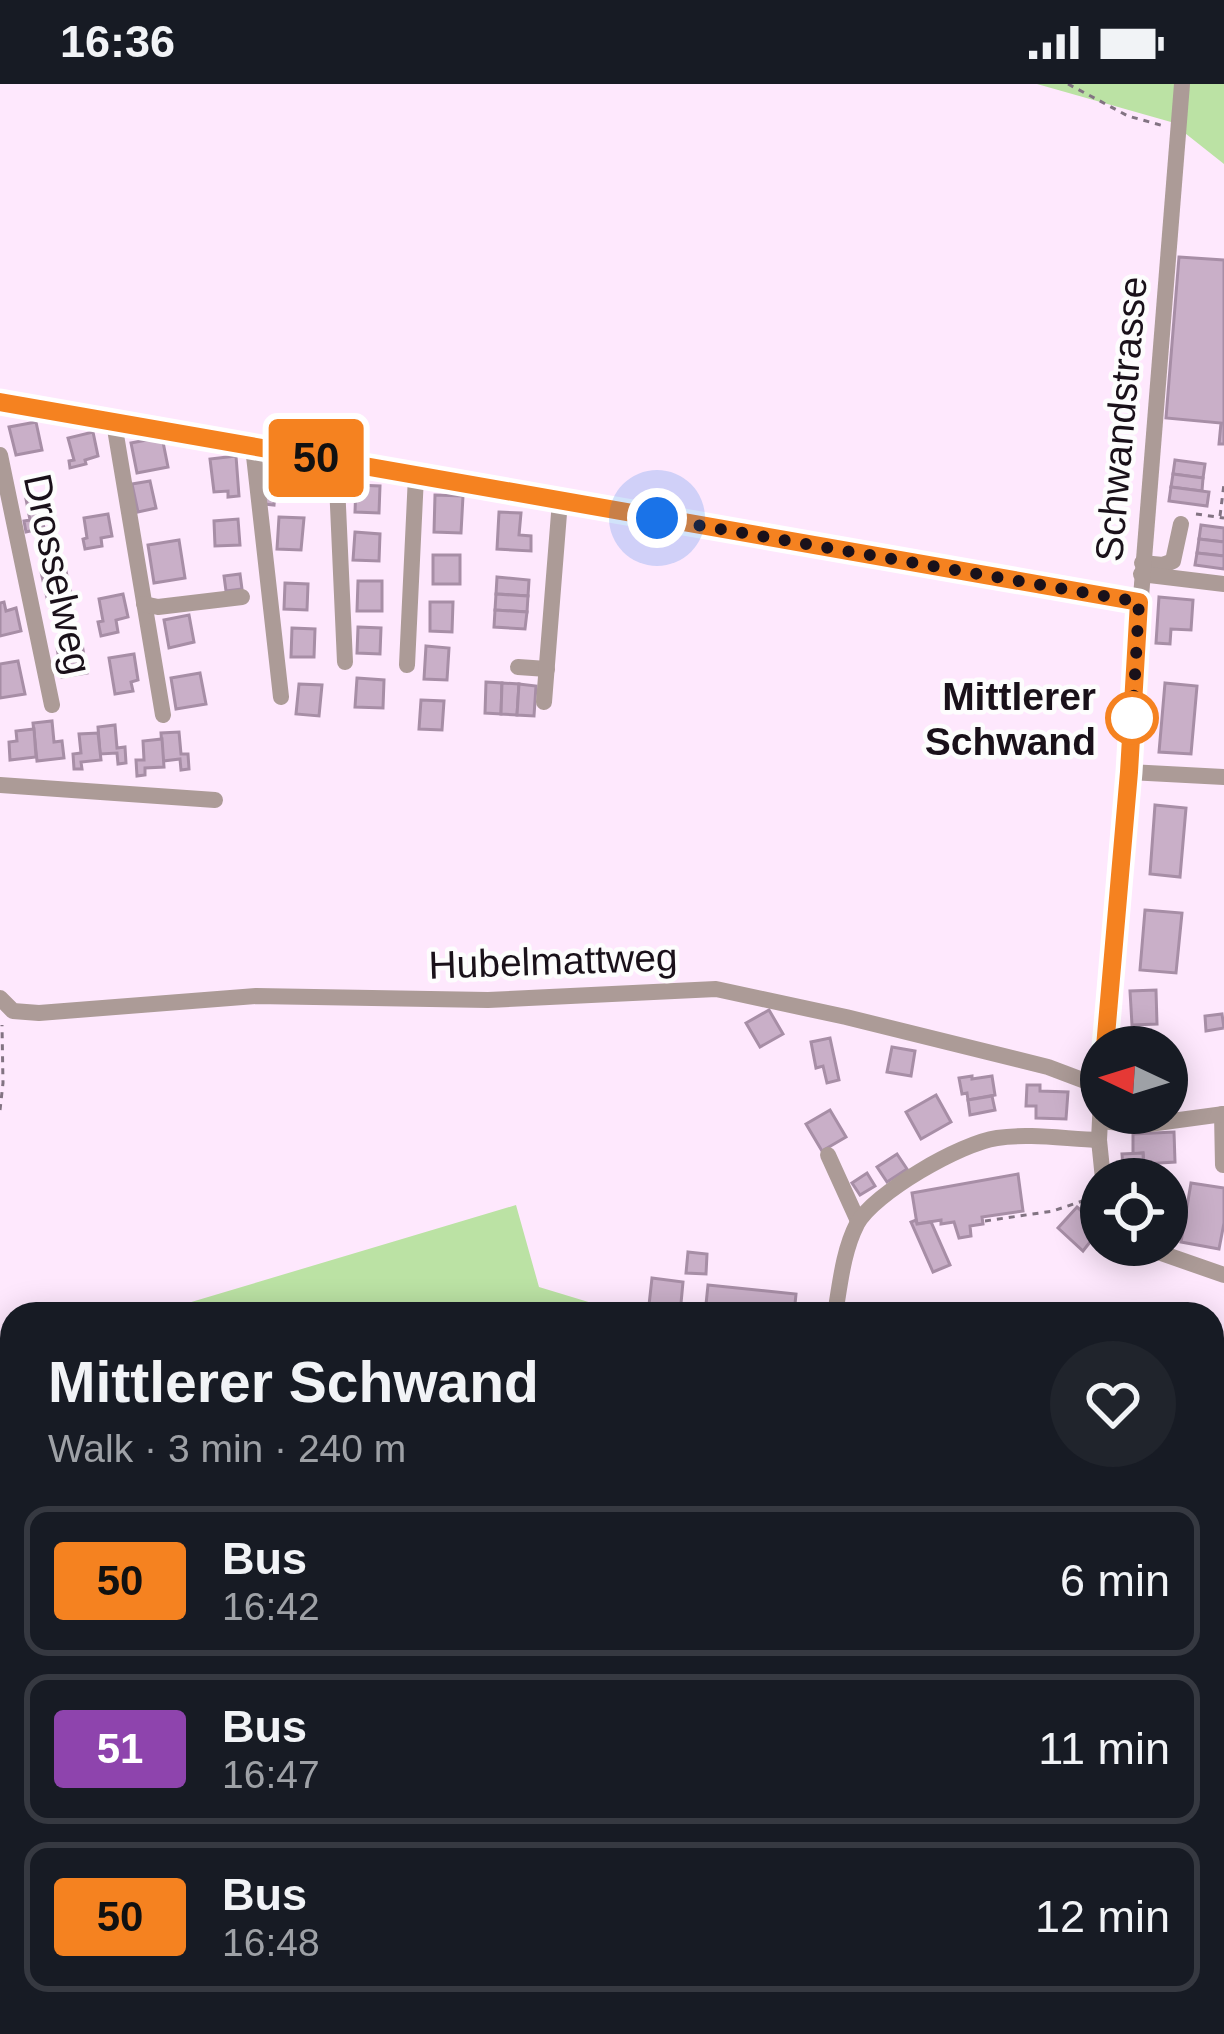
<!DOCTYPE html>
<meta charset="utf-8">
<style>
:root{--surface:#171b24;--page:#20242c;--text:#f1f3f6;--muted:#9ea1a6;--line:#363941}
body{margin:0;font-family:Arial,sans-serif;background:var(--page);color:var(--text);height:100vh;display:flex;flex-direction:column;font-size:45px;white-space:nowrap}
*{box-sizing:border-box;margin:0}
p{font-size:39px;color:var(--muted)}
.icon{flex:none;width:66px;height:66px;fill:none;stroke:currentColor;stroke-width:2;stroke-linecap:round;stroke-linejoin:round}
.map{position:relative;flex:1;overflow:hidden}
.details{position:absolute;left:0px;top:1218px;width:1224px;height:732px;display:flex;flex-direction:column;background:var(--surface);border-radius:36px 36px 0 0;box-shadow:0 6px 30px #0003}
.details>*{flex:none}
.badge{padding:0 24px;border-radius:9px;font-size:42px;line-height:78px}
.needle{width:78px;rotate:274deg}
.buttons{position:absolute;left:1080px;top:942px;display:grid;gap:24px}
.buttons a{display:grid;place-items:center;width:108px;height:108px;border-radius:50%;background:var(--surface);box-shadow:0 6px 30px #0003;font-size:60px}
.you{position:absolute;width:60px;height:60px;margin:-30px;border:9px solid #fff;border-radius:50%;background:#1a73e8;box-shadow:0 0 0 18px #1a73e833}
.map>.badge{position:absolute;translate:-50% -50%;box-shadow:0 0 0 6px #fff}
.round{display:grid;place-items:center;flex:none;width:126px;height:126px;border-radius:63px;background:var(--page)}
.overview{display:flex;align-items:center;justify-content:space-between;height:204px;padding:0 48px}
h1{font-size:57px;font-weight:800;line-height:90px}
ul{padding:0;list-style:none}
li{display:flex;align-items:center;gap:36px;height:150px;margin:0 24px 18px;padding:0 24px;border:6px solid var(--line);border-radius:24px}
li div{flex:1}
li b{display:block;font-size:45px}
li em{font-style:normal}
li .badge{min-width:132px;font-weight:700;text-align:center}
.status{display:flex;justify-content:space-between;align-items:center;height:84px;padding:0 60px;background:var(--surface);direction:ltr}
.status svg{height:33px;fill:currentColor}
.map>svg:first-child{display:block}
.green{fill:#bbe2a4}
.building{fill:#c9afc8;stroke:#a78ea6;stroke-width:3}
.lines{fill:none;stroke-linecap:round;stroke-linejoin:round}
.path{stroke:#827382;stroke-width:3;stroke-dasharray:6 6;stroke-linecap:butt}
.minor{stroke:#ac9b97;stroke-width:16}
.line-casing{stroke:#fff;stroke-width:27}
.line{stroke:#f58220;stroke-width:18}
.walk{stroke:#1a111a;stroke-width:12;stroke-dasharray:0 21.6}
.stop-dot{fill:#fff;stroke:#f58220;stroke-width:6}
.labels{text-anchor:middle;dominant-baseline:central;stroke-width:9;stroke-linejoin:round;paint-order:stroke}
.street-label{font-size:39px;fill:#1a111a;stroke:#fdfdfd}
.stop-label{font-size:39px;font-weight:bold;fill:#1a111a;stroke:#fdfdfd;text-anchor:end}
</style>
<div class="status"><b>16:36</b><svg viewBox="0 0 49 12"><path d="M0 12V9h3v3zM5 12V6h3v6zM10 12V3h3v9zM15 12V0h3v12zM26 1h20v11H26zM47 4h2v5h-2z"/></svg></div>
<div class="map">
<svg width="1224" height="1950" viewBox="0 0 1224 1950">
<rect width="100%" height="100%" fill="#fee8fd"/>
<g class="green">
<polygon points="1037,0 1224,0 1224,80 1171,38"/>
<polygon points="516,1121 539,1203 628,1230 151,1230"/>
</g>
<g class="building">
<polygon points="1179,173 1224,176 1224,360 1219,360 1221,339 1166,334"/>
<polygon points="36,338 42,366 16,371 9,343"/>
<polygon points="93,348 98,372 85,376 86,380 70,384 69,377 74,376 68,354"/>
<polygon points="162,353 168,383 137,389 131,359"/>
<polygon points="236,372 239,412 228,413 228,407 214,408 210,375"/>
<polygon points="1175,376 1205,380 1203,394 1173,390"/>
<polygon points="264,382 281,383 281,386 294,387 293,394 306,399 302,414 275,410 274,421 263,420"/>
<polygon points="1173,390 1203,394 1202,407 1171,403"/>
<polygon points="150,397 156,424 138,428 132,400"/>
<polygon points="356,401 380,402 379,429 355,428"/>
<polygon points="1171,403 1209,408 1207,422 1169,417"/>
<polygon points="49,410 54,433 42,435 44,444 26,448 24,437 30,436 26,415"/>
<polygon points="435,411 463,412 461,449 434,448"/>
<polygon points="499,428 521,429 519,451 531,452 531,467 497,465"/>
<polygon points="108,430 112,452 101,454 102,462 85,465 83,455 87,454 84,434"/>
<polygon points="279,433 304,434 301,466 277,465"/>
<polygon points="238,435 240,461 215,462 214,437"/>
<polygon points="1201,441 1224,444 1224,458 1199,455"/>
<polygon points="355,448 380,450 379,477 353,476"/>
<polygon points="1199,455 1224,458 1224,472 1197,469"/>
<polygon points="179,456 185,494 154,499 148,461"/>
<polygon points="1197,469 1224,472 1224,485 1195,481"/>
<rect x="433" y="471" width="27" height="29"/>
<polygon points="65,483 72,513 48,518 41,488"/>
<polygon points="240,490 242,505 226,507 224,492"/>
<polygon points="497,493 529,496 528,512 496,510"/>
<polygon points="358,497 382,497 382,527 357,527"/>
<polygon points="285,499 308,500 307,526 284,525"/>
<polygon points="123,510 128,533 116,536 118,548 101,552 98,538 103,537 99,515"/>
<polygon points="496,510 528,512 527,528 495,526"/>
<polygon points="1159,513 1193,516 1191,546 1171,545 1170,560 1156,559"/>
<polygon points="4,518 6,527 16,524 21,547 0,552 0,519"/>
<polygon points="430,518 453,518 452,548 430,547"/>
<polygon points="495,526 527,528 525,545 494,543"/>
<polygon points="189,531 194,558 169,564 164,536"/>
<polygon points="358,543 381,544 380,570 357,569"/>
<polygon points="292,544 315,545 314,573 291,573"/>
<polygon points="82,560 87,589 62,593 57,564"/>
<polygon points="426,562 449,564 447,596 424,595"/>
<polygon points="134,570 138,596 131,598 133,607 115,610 109,574"/>
<polygon points="18,577 25,610 0,614 0,580"/>
<polygon points="200,589 206,620 176,625 171,594"/>
<polygon points="357,594 384,596 383,624 355,623"/>
<polygon points="486,598 502,599 501,630 485,629"/>
<polygon points="502,599 519,600 517,631 501,630"/>
<polygon points="1165,599 1197,602 1191,670 1159,668"/>
<polygon points="299,600 322,601 319,632 296,630"/>
<polygon points="519,600 536,602 534,632 517,631"/>
<polygon points="421,616 444,617 442,646 419,645"/>
<polygon points="52,637 54,658 62,657 64,674 37,677 33,639"/>
<polygon points="115,641 117,664 125,663 126,679 118,680 117,669 100,670 98,643"/>
<polygon points="34,645 36,673 10,676 9,658 17,657 16,647"/>
<polygon points="179,648 181,670 188,670 189,685 181,686 180,675 163,677 161,649"/>
<polygon points="98,649 101,676 81,678 82,685 74,685 73,670 81,669 79,650"/>
<polygon points="162,655 164,683 145,684 145,691 137,692 136,676 144,676 143,657"/>
<polygon points="1155,721 1186,724 1180,793 1150,790"/>
<polygon points="1145,826 1182,829 1176,889 1140,886"/>
<polygon points="1156,906 1157,940 1132,941 1130,907"/>
<polygon points="769,926 783,950 760,963 746,939"/>
<polygon points="1222,930 1224,944 1206,947 1205,932"/>
<polygon points="830,954 839,996 827,999 823,982 816,984 811,958"/>
<polygon points="892,963 915,967 911,992 887,988"/>
<polygon points="972,992 972,995 992,992 995,1011 968,1016 967,1009 962,1010 959,994"/>
<polygon points="1027,1001 1040,1001 1040,1007 1068,1008 1066,1035 1036,1034 1036,1022 1026,1022"/>
<polygon points="936,1011 951,1038 921,1055 906,1028"/>
<polygon points="992,1012 995,1026 970,1031 968,1016"/>
<polygon points="830,1026 846,1053 822,1067 806,1040"/>
<polygon points="1174,1048 1175,1078 1144,1080 1143,1069 1133,1070 1133,1050"/>
<polygon points="1143,1069 1144,1094 1124,1095 1122,1070"/>
<polygon points="897,1070 907,1085 887,1098 877,1083"/>
<polygon points="867,1089 875,1102 860,1111 852,1099"/>
<polygon points="1018,1090 1023,1127 982,1133 983,1140 970,1142 971,1152 959,1154 954,1138 941,1140 941,1136 917,1140 912,1109"/>
<polygon points="1191,1099 1224,1104 1224,1139 1219,1165 1181,1158"/>
<polygon points="1077,1123 1101,1144 1083,1167 1058,1144"/>
<polygon points="916,1136 917,1140 931,1138 950,1181 933,1188 911,1138"/>
<polygon points="688,1168 707,1170 706,1190 686,1189"/>
<polygon points="652,1194 683,1198 680,1230 648,1230"/>
<polygon points="708,1201 796,1210 794,1230 705,1230"/>
<rect x="0" y="1342" width="12" height="24"/>
</g>
<g class="lines">
<g class="path">
<polyline points="1068,0 1128,32 1164,42"/>
<polyline points="1196,430 1224,434"/>
<polyline points="1220,432 1224,400"/>
<polyline points="0,1026 3,999 2,941"/>
<polyline points="985,1137 1053,1127 1100,1111"/>
<polyline points="232,1938 252,1950"/>
<polyline points="10,1950 54,1938"/>
</g>
<g class="minor">
<polyline points="0,318 1139,518"/>
<polyline points="114,339 163,631"/>
<polyline points="253,363 281,613"/>
<polyline points="0,371 52,621"/>
<polyline points="336,378 345,578"/>
<polyline points="1142,479 1163,481 1173,477 1181,440"/>
<polyline points="1141,490 1224,500"/>
<polyline points="144,520 158,523 242,513"/>
<polyline points="407,581 416,392"/>
<polyline points="518,583 547,585"/>
<polyline points="544,618 560,417"/>
<polyline points="1129,688 1224,693"/>
<polyline points="0,701 215,716"/>
<polyline points="0,914 13,927 39,929 256,912 488,916 716,905 846,933 1048,983 1101,1003"/>
<polyline points="1105,963 1182,0"/>
<polyline points="1101,1016 1099,1056 1103,1095"/>
<polyline points="1222,1030 1223,1081"/>
<polyline points="1100,1037 1142,1041 1224,1030"/>
<polyline points="828,1071 858,1137"/>
<polyline points="1150,1161 1161,1169 1224,1191"/>
<path d="M835,1230C840,1201 843,1167 857,1140C874,1109 961,1059 997,1054C1029,1049 1066,1055 1099,1056"/>
<polyline points="768,1950 794,1938"/>
</g>
</g>
<g class="lines">
<defs>
<polyline id="line" points="0,318 1139,518 1129,688 1105,963"/>
</defs>
<use href="#line" class="line-casing"/>
<use href="#line" class="line"/>
<polyline class="walk" points="657,434 1139,518 1132,646 1132,634"/>
</g>
<circle class="stop-dot" cx="1132" cy="634" r="24"/>
<g class="labels">
<g class="street-label">
<text transform="translate(1121 335) rotate(-85)">Schwandstrasse</text>
<text transform="translate(58 490) rotate(78)">Drosselweg</text>
<text transform="translate(553 877) rotate(-2)">Hubelmattweg</text>
</g>
<g class="stop-label">
<text x="1096" y="612">Mittlerer<tspan x="1096" dy="45">Schwand</tspan></text>
</g>
</g>
</svg>
<div class="buttons">
<a><svg class="needle" viewBox="-14 -14 28 28"><path d="M0-13l5 13h-10z" fill="#e53935"/><path d="M0 13l5-13h-10z" fill="#9ea1a6"/></svg></a>
<a><svg class="icon" aria-label="locate" viewBox="0 0 24 24"><circle cx="12" cy="12" r="6"/><path d="M12 2v4M12 18v4M2 12h4M18 12h4"/></svg></a>
</div>
<div class="you" style="left:657px;top:434px"></div>
<b class="badge" style="left:316px;top:374px;background:#f58220;color:#111">50</b>
<section class="details">
<div class="overview"><div><h1>Mittlerer Schwand</h1><p>Walk · 3 min · 240 m</p></div><a class="round"><svg class="icon" aria-label="heart" viewBox="0 0 24 24"><path d="M12 20l-8-8c-3-5 5-10 8-4 3-6 11-1 8 4z"/></svg></a></div>
<ul>
<li><span class="badge" style="background:#f58220;color:#111">50</span><div><b>Bus</b><p>16:42</p></div><em>6 min</em></li>
<li><span class="badge" style="background:#8e44ad;color:#fff">51</span><div><b>Bus</b><p>16:47</p></div><em>11 min</em></li>
<li><span class="badge" style="background:#f58220;color:#111">50</span><div><b>Bus</b><p>16:48</p></div><em>12 min</em></li>
</ul>
</section>
</div>
